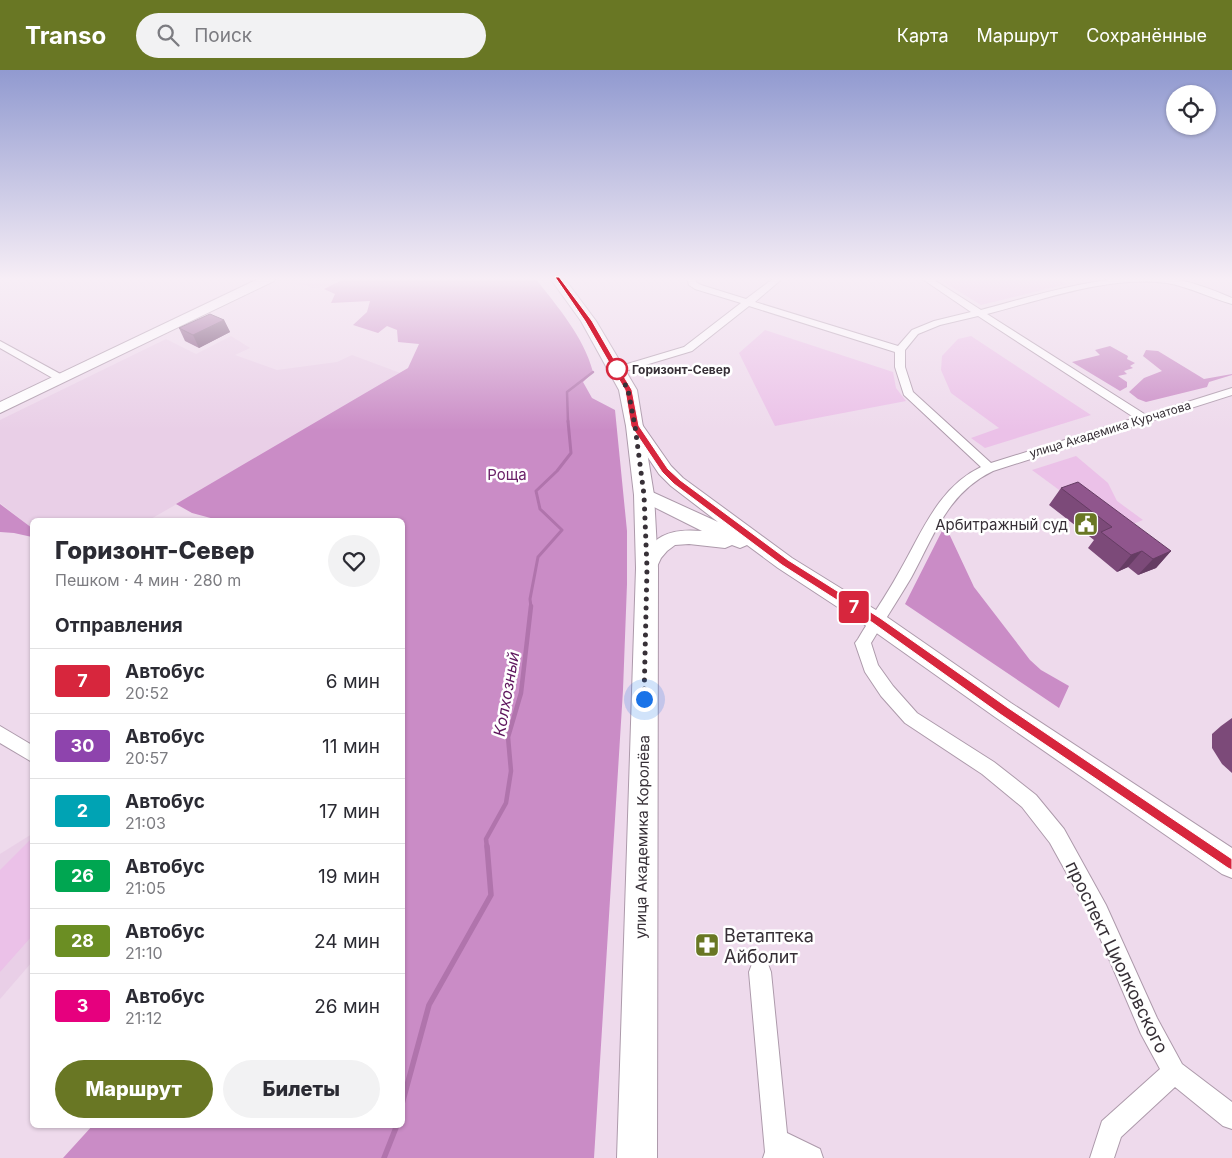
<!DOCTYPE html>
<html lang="ru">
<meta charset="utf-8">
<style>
:root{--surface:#fff;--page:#f2f2f3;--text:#2b2b33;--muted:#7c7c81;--line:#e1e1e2;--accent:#697724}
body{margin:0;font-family:Inter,sans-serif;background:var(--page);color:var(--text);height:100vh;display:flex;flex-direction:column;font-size:19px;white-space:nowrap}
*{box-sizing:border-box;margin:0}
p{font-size:16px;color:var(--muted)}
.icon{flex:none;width:28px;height:28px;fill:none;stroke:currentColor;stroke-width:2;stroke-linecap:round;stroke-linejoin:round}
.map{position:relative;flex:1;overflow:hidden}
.drawer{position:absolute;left:30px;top:448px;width:375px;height:610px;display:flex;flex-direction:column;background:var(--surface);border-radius:8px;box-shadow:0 1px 4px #0004}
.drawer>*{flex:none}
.badge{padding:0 10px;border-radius:4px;font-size:18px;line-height:32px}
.buttons{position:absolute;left:1166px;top:15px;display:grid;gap:10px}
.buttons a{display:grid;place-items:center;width:50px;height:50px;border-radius:50%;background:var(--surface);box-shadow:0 1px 4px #0004;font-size:25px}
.you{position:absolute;width:25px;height:25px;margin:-12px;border:4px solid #fff;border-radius:50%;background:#1a73e8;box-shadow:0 0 0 8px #1a73e833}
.map>.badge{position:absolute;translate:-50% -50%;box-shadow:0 0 0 2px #fff}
h2{padding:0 25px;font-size:19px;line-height:45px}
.round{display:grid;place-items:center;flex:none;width:52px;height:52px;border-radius:26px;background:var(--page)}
.overview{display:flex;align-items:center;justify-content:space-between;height:85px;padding:0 25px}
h1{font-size:24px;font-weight:800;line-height:38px}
.primary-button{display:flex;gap:10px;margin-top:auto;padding:10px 25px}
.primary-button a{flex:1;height:58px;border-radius:30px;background:var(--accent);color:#fff;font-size:20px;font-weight:800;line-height:58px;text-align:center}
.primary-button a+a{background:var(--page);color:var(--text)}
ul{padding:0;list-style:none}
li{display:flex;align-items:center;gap:15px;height:65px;padding:0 25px;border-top:1px solid var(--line)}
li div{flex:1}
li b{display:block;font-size:19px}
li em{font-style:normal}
li .badge{min-width:55px;font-weight:700;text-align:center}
header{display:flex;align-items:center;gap:30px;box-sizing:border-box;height:70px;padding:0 25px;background:var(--accent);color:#fff}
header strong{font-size:24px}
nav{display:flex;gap:28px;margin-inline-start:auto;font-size:18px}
.search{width:350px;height:45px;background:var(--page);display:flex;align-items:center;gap:12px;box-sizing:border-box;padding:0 18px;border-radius:28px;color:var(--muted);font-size:19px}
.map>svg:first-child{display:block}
.built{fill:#e9cfe7}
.green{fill:#ebc1e8}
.forest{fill:#ca8cc6}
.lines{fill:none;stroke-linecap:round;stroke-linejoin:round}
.stream-far3{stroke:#b074ac;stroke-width:2.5}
.stream-far2{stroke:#b074ac;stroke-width:3}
.stream-far1{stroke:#b074ac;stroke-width:4.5}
.stream{stroke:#b074ac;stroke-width:5.5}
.minor-casing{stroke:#ad9aab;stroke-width:2}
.secondary-casing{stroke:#ad9aab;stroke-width:2}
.primary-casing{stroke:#ad9aab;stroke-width:2}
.minor{fill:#fff;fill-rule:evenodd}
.secondary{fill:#fff;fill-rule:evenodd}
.primary{fill:#fff;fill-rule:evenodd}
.wall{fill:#7c4a79}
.shaded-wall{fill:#653c63}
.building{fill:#90568d;stroke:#653c63}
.line{fill:#d7263d;stroke:#fff}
.walk{stroke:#373037;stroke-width:5;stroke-dasharray:0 9}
.stop-dot{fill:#fff;stroke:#d7263d;stroke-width:2.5}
.labels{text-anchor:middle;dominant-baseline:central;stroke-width:5;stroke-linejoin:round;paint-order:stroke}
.far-stop-label{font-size:12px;font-weight:bold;fill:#373037;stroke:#fff;text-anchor:start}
.far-street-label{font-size:12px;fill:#373037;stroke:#fff}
.park-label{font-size:15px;fill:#6b2269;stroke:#fff}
.poi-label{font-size:15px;fill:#373037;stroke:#fff;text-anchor:end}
.street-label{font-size:15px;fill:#373037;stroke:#fff}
.water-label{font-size:16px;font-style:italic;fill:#5e155d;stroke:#fff}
.near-poi-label{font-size:18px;fill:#373037;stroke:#fff;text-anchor:start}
.near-street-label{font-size:18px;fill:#373037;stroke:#fff}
</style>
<header>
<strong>Transo</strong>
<div class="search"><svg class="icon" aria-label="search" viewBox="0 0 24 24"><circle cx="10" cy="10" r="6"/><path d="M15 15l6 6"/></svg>Поиск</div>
<nav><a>Карта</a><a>Маршрут</a><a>Сохранённые</a></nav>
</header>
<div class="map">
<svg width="1232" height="1088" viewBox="0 0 1232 1088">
<rect width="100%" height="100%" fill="#eedaec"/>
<g class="built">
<polygon points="283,208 347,208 328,217 312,218 304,215 275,212"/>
<polygon points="231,266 250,278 235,285 277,300 337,292 352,285 403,304 149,450 32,450 32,458 0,433 0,350 166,269 196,284"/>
<polygon points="32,764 32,892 0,929 0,784"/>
</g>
<g class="green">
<polygon points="937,208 1055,208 1067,214 981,235"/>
<polygon points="765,260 893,302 896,318 906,331 775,356 739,283"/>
<polygon points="971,266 1091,345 985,378 971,368 999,358 951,323 941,300 942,286 958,269"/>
<polygon points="1076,386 1108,413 1117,431 1143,450 1115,461 1032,400"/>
<polygon points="32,768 32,866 0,902 0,800"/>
</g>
<g class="forest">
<path d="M346,208H535C557,236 584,267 593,302L583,312L592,328L615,340L627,461V514L623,620L594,1088H63L93,1055H402V450H218L192,443L176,434L408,298L419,274L398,272L397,260L387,256L378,263L353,255L367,242L370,231L331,233L335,224L324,219Z"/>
<polygon points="1110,276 1128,286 1127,289 1135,293 1130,296 1133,298 1124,301 1127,304 1118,306 1127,312 1127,317 1120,321 1072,292 1100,285 1095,280"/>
<polygon points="1146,280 1158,281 1204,309 1232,304 1232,305 1209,312 1207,317 1146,332 1138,329 1129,322 1144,308 1162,301 1143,286"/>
<polygon points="0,434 32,458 32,467 14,463 0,462"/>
<polygon points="945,455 974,517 1030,590 1041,600 1069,616 1059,638 905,534"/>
</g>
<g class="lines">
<polyline class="stream-far3" points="568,352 567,322 593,302"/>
<polyline class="stream-far2" points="531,537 530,529 538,487 562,460 540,439 536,421 557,401 571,383 568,351"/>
<polyline class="stream-far1" points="487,778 486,769 506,733 511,701 508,667 521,623 531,536"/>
<g class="stream">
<polyline points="402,1034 429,935 491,825 487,776"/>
<polyline points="384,1088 397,1055"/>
</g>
<defs>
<g id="minor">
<path d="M687,208H695L696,212L701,215L746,229L774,208H783L755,232L898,276L912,260L934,251L971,242L921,208H931L981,240C1041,224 1103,203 1166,208C1188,210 1211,219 1232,228V234C1210,228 1190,217 1167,213C1109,205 1042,230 987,244L1146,345L1232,318V325L993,401C947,423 934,466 911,508C898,530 884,551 871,573L878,595L893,616L917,643L994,692L1036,725L1064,759L1106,835L1157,948L1182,994L1232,1032V1059L1223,1056L1175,1017L1121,1067L1114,1088H1090L1102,1051L1160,999L1141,964L1092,849L1050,773L1022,737L982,704L905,653L881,626L865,602L855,573L858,569C871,547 886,526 898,504C921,465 937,418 981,397L904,325L895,297V282L749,236L692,281L622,302H614L613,300L614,298L684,277L741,233L695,219L689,215ZM978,246L1135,348L991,393L913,322L905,297V280L918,264L940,255Z"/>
<polygon points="0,271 64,306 65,308 64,310 56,310 0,278"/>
<polygon points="0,656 32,675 32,692 0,673"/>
<polygon points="760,891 768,894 771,902 787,1063 820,1079 823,1088 763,1088 765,1082 749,902 752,894"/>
</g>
<g id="secondary">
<polygon points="260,208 276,208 274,211 0,343 0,332"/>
<path d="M635,351L641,353L671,396L683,408L792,488L884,545L1011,633L1232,778V808L1222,804L995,647L868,557L778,498L747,475L740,478L732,475L725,478L689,474L675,475L667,481L661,488L654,503L647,505L640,503L637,498C651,466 668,458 702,461L638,429L635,425L638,421L644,419L650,421L718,452L671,416L659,404L627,356L629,353Z"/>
</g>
<polygon id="primary" points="550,208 564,208 596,251 637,320 654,425 658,498 657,1088 617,1088 636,498 634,425 626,356 619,320 581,251"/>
</defs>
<use href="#minor" class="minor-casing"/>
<use href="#secondary" class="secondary-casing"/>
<use href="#primary" class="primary-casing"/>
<use href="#minor" class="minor"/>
<use href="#secondary" class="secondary"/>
<use href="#primary" class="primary"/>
</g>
<g class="wall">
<polygon points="224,250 230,262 199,278 185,271 179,258"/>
<polygon points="1061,418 1171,481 1156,498 1138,505 1128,497 1117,502 1088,478 1094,470 1049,435"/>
<polygon points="1232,648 1232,703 1222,694 1212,678 1212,664 1221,656"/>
</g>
<g class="shaded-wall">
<polygon points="224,250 230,262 199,278 193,265"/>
<polygon points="1142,481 1128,497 1117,502 1131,485"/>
<polygon points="1171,481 1156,498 1138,505 1153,489"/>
</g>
<g class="building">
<polygon points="210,244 224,250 193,265 179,258"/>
<polygon points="1078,412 1171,481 1153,489 1142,481 1131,485 1101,462 1112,457 1061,418"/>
</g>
<linearGradient id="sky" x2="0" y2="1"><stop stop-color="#919ad0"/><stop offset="0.58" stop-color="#f7eef6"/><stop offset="1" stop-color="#f7eef6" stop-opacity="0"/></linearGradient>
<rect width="1232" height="360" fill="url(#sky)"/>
<polygon class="line" points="555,207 559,207 592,251 626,310 632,320 639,356 668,399 680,410 788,490 880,548 1007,637 1232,789 1232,800 1228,798 1000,644 873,553 782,495 674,414 662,402 631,356 625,320 585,251"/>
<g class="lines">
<polyline class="walk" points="617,299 628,320 635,356 644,425 647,498 644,629"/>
</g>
<defs>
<symbol id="civic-square" viewBox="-11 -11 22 22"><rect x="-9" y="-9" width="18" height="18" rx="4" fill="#697724" stroke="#fff"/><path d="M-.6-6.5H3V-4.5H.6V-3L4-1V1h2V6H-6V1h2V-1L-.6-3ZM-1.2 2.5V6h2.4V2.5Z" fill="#fff"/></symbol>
<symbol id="pharmacy-square" viewBox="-11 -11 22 22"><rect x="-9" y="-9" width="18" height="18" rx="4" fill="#697724" stroke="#fff"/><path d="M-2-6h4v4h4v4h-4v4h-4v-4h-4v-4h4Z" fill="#fff"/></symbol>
</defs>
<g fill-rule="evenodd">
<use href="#civic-square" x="1072" y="440" width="28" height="28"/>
<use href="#pharmacy-square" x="693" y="861" width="28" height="28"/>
</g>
<circle class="stop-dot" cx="617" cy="299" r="10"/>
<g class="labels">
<g class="far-stop-label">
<text x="632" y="299">Горизонт-Север</text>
</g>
<g class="far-street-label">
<text transform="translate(1110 359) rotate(-17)">улица Академика Курчатова</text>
</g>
<g class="park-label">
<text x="507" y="404">Роща</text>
</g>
<g class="poi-label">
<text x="1068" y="454">Арбитражный суд</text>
</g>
<g class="street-label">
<text transform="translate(642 767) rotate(-89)">улица Академика Королёва</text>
</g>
<g class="water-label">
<text transform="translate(506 624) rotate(-80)">Колхозный</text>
</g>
<g class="near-poi-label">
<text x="724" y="865">Ветаптека<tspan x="724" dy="21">Айболит</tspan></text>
</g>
<g class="near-street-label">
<text transform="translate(1117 887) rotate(64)">проспект Циолковского</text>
</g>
</g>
</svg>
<div class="buttons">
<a><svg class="icon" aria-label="locate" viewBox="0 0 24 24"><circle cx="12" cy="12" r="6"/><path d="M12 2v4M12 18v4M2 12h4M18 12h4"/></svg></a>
</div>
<div class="you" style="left:644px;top:629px"></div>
<b class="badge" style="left:854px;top:537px;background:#d7263d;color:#fff">7</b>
<section class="drawer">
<div class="overview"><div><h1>Горизонт-Север</h1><p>Пешком · 4 мин · 280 m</p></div><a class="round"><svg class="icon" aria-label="heart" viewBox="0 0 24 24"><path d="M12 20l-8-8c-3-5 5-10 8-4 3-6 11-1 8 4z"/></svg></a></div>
<h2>Отправления</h2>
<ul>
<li><span class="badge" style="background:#d7263d;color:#fff">7</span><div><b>Автобус</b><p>20:52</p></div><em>6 мин</em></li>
<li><span class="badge" style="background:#8e44ad;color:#fff">30</span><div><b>Автобус</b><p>20:57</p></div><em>11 мин</em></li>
<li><span class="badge" style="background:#00a3b4;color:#fff">2</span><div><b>Автобус</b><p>21:03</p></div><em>17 мин</em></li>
<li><span class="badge" style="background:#00a651;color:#fff">26</span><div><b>Автобус</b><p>21:05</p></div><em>19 мин</em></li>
<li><span class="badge" style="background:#6b8e23;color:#fff">28</span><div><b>Автобус</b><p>21:10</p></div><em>24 мин</em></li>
<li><span class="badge" style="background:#e6007e;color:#fff">3</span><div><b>Автобус</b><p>21:12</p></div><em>26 мин</em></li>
</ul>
<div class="primary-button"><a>Маршрут</a><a>Билеты</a></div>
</section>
</div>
